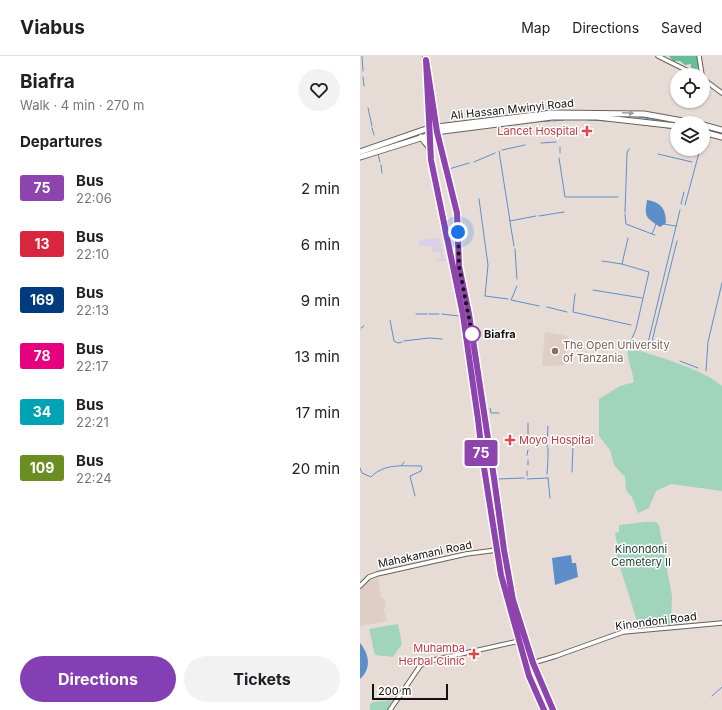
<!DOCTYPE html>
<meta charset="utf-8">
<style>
:root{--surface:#fff;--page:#f2f2f2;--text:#202124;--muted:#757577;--line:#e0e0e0;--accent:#833fb3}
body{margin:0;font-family:Inter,sans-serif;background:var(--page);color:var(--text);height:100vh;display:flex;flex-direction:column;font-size:15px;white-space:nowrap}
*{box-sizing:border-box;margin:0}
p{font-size:13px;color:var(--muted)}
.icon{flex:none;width:22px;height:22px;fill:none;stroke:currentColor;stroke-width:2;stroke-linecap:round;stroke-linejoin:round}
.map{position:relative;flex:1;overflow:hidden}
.details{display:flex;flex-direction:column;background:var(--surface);width:360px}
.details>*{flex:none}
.badge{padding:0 8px;border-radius:3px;font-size:14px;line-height:26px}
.tools{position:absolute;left:310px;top:12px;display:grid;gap:8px}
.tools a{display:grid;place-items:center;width:40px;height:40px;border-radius:50%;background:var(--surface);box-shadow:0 1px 3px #0004;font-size:20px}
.scale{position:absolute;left:12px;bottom:10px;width:76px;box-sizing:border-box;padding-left:4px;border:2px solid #14110e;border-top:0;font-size:11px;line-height:14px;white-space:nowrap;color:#14110e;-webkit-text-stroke:3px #fff;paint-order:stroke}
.you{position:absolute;width:20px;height:20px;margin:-10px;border:3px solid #fff;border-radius:50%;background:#1a73e8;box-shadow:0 0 0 6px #1a73e833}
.map>.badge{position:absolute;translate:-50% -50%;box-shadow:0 0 0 2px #fff}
h2{padding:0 20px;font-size:15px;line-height:36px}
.round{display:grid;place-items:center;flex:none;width:42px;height:42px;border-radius:21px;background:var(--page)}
.overview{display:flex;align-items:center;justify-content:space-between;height:68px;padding:0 20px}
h1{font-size:19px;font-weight:700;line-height:30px}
.action{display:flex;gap:8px;margin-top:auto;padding:8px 20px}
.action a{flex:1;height:46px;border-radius:24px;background:var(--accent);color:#fff;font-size:16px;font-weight:700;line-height:46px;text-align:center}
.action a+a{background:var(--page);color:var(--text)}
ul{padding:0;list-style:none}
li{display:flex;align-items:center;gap:12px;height:56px;padding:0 20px}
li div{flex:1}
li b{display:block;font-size:15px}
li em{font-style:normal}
li .badge{min-width:44px;font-weight:700;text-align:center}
header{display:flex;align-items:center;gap:24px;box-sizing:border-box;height:56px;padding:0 20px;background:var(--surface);border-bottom:1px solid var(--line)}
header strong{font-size:19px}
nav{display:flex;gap:22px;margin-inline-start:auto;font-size:14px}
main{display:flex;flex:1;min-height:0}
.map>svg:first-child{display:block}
.commercial{fill:#d7d0e6}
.built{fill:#dfcec3}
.green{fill:#a1d4bc}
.forest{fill:#66bf99}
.water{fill:#5d8ec9}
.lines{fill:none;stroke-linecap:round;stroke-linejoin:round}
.stream{stroke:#5d8ec9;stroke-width:1}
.minor-casing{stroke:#69605b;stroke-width:5.5}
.major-casing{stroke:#69605b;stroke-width:6}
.highway-casing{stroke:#69605b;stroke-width:7}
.minor{stroke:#fff;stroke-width:3.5}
.major{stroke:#fff;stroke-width:4.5}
.highway{stroke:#fff;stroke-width:5}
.oneway{fill:#a1a09f}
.line-casing{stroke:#fff;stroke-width:9}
.line{stroke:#8e44ad;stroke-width:6}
.walk{stroke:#14110e;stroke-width:4;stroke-dasharray:0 7.2}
.health-dot{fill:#e0444e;stroke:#fff;stroke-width:1.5}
.stop-dot{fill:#fff;stroke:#8e44ad;stroke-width:2}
.education-dot{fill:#8d6e63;stroke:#fff;stroke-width:1.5}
.labels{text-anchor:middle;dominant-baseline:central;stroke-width:3;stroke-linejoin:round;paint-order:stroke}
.street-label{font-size:11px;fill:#14110e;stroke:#fff}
.health-label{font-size:11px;fill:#be3a42;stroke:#fff;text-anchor:end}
.stop-label{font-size:11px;font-weight:bold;fill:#14110e;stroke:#fff;text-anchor:start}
.education-label{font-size:11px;fill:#785e54;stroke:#fff;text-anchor:start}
.park-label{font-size:11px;fill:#1b4232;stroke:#fff}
</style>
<header>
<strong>Viabus</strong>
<nav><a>Map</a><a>Directions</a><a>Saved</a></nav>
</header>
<main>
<section class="details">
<div class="overview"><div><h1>Biafra</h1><p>Walk · 4 min · 270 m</p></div><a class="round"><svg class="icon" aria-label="heart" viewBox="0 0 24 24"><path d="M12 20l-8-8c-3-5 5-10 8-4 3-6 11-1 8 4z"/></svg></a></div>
<h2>Departures</h2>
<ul>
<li><span class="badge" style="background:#8e44ad;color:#fff">75</span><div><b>Bus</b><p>22:06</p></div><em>2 min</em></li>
<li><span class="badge" style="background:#d7263d;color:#fff">13</span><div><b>Bus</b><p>22:10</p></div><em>6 min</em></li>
<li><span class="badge" style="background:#003b80;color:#fff">169</span><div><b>Bus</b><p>22:13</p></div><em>9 min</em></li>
<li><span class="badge" style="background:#e6007e;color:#fff">78</span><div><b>Bus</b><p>22:17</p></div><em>13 min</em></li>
<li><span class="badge" style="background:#00a3b4;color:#fff">34</span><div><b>Bus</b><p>22:21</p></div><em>17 min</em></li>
<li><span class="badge" style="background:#6b8e23;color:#fff">109</span><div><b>Bus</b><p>22:24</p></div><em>20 min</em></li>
</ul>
<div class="action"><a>Directions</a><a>Tickets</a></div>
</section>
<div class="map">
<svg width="362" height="654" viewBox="0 0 362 654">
<rect width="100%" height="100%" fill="#e6dcd5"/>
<polygon class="commercial" points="80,182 81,190 85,205 77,205 81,201 80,196 72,195 72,191 80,190 59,190 59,184"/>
<g class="built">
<polygon points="185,276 208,280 205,309 182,310"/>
<polygon points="12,520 18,521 21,542 24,542 26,551 23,552 27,565 0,570 0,531"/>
</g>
<g class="green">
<path d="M268,292C290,297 347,315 362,330V435L311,428L296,435L289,452L278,457L272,441L266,434L265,421L254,409L250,394L239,380V343L260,330L274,326C273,315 266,303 268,292Z"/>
<polygon points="285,466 296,466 299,469 312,540 311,568 286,571 277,565 254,492 258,492 255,477 259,476 259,469"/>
<polygon points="38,568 42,588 33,601 15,599 9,573"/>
<polygon points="35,644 29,654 10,654 10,648 13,646"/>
</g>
<path class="forest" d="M304,0C316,0 326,0 337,0L339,9L337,14L334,15L331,13V8L325,9L320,5H313L309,0Z"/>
<g class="water">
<path d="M287,144C301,146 306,153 306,167L300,171C286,161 284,162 287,144Z"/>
<polygon points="211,499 212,507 216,507 218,521 195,529 192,502"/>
<path d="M0,587C9,598 12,612 0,623Z"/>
</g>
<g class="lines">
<g class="stream">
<polyline points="2,0 3,15"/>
<polyline points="3,21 4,30"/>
<polyline points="8,52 12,70"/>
<polyline points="261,60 270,61"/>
<polyline points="278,61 317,67"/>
<polyline points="228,64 247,65"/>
<polyline points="193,65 204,64"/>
<polyline points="171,66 191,65"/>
<polyline points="139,70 143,70"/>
<polyline points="302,71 317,74"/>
<polyline points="12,72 14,79"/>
<polyline points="351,74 362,77"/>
<polyline points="346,80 349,81"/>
<polyline points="181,87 196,86"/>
<polyline points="200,91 200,97"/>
<polyline points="142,94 165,89"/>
<polyline points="139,95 150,165"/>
<polyline points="18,98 20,106"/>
<polyline points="298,98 332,106"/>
<polyline points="199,102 205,141 258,141"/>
<polyline points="0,104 9,101"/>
<polyline points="114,106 135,97"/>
<polyline points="21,109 22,117"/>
<polyline points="89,113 109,107"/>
<polyline points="119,143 128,209 125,240 148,243"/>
<polyline points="321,148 324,136"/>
<polyline points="325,149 340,93"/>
<polyline points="265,156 267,97 269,93"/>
<polyline points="265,158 266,168 292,178"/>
<polyline points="179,160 204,156"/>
<polyline points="150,165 176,160"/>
<polyline points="150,166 154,190"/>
<polyline points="303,168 316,170"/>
<polyline points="295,179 292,178 296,168"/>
<polyline points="155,193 157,223"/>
<polyline points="242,205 262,208 289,216 276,273 270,287"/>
<polyline points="262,208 268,182"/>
<polyline points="157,230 151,244 179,250"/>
<polyline points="233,234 282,242"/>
<polyline points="215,238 213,256 271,269"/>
<polyline points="187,251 207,256"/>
<polyline points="56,258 67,258"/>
<polyline points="69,258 79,258"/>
<polyline points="82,258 99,260"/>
<polyline points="30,264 34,285 38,287 42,286"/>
<polyline points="1,272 4,270"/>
<polyline points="44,285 69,282 82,283"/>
<polyline points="287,291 320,154"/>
<polyline points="292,293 293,281 317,185"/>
<polyline points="320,305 338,312"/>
<polyline points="346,315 348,286 362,227"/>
<polyline points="130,352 131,357 139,357"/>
<polyline points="168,375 168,389"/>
<polyline points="168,375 168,367"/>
<polyline points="187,391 188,370"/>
<polyline points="188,392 188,402"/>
<polyline points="167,399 168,394"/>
<polyline points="168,404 168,409"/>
<polyline points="42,409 44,406"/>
<path d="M0,412L2,417L11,421C24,407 44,410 61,410L62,412L61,415L50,420L55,440"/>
<polyline points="212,416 213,389"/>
<polyline points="187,418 188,403"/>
<polyline points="167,420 167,415"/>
<polyline points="188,422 190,442"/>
<polyline points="167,423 188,422"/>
<polyline points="137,425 138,423 164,422"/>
<polyline points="352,640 362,631"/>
</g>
<defs>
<g id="minor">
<polyline points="298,0 336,19"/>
<polyline points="339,0 342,19"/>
<polyline points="343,23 362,37"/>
<polyline points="0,530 9,521 17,518 106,498 137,494"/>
<polyline points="166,609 196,600 263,576 362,567"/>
<polyline points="30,654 60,610 65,606 159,585"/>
</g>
<g id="major">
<polyline points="65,0 77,76 97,157 99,210 131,400 144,494 153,544 173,607 193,654"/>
<polyline points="67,25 71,104 103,259 118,363 122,399 141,519 169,620 184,654"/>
</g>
<g id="highway">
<polyline points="343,69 362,74"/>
<polyline points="343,76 362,81"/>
<polyline points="61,81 69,91"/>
<polyline points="0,96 69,72 192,57 284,58 334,67"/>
<polyline points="0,101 83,75 192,61 237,61 317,70"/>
</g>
</defs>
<use href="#minor" class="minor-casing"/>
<use href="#major" class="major-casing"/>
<use href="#highway" class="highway-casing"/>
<use href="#minor" class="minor"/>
<use href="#major" class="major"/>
<use href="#highway" class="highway"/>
</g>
<defs><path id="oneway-solid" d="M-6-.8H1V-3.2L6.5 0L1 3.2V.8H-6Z"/></defs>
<use class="oneway" href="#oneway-solid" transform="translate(268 57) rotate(2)"/>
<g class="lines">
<defs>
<polyline id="line" points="184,654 169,620 141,519 122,399 118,363 103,259 71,104 66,4 77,76 97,157 99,210 109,258 134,422 144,494 153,544 173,607 193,654"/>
</defs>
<use href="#line" class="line-casing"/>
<use href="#line" class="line"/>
<polyline class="walk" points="98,176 99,210 112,278"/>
</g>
<g class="health-dot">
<path d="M225 69h4v4h4v4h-4v4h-4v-4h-4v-4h4z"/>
<path d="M148 378h4v4h4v4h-4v4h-4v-4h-4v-4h4z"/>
<path d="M112 592h4v4h4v4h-4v4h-4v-4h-4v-4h4z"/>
</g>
<circle class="stop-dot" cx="112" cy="278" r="8"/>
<circle class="education-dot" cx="195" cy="295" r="4"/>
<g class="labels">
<g class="street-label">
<text transform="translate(152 53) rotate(-6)">Ali Hassan Mwinyi Road</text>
<text transform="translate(65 498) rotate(-12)">Mahakamani Road</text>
<text transform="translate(296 565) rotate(-7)">Kinondoni Road</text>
</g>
<g class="health-label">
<text x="218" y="75">Lancet Hospital</text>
<text x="159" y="384" text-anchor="start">Moyo Hospital</text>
<text x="105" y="592">Muhamba<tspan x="105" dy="13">Herbal Clinic</tspan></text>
</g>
<g class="stop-label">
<text x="124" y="278">Biafra</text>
</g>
<g class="education-label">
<text x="203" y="289">The Open University<tspan x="203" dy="13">of Tanzania</tspan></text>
</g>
<g class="park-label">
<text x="281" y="493">Kinondoni<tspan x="281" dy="13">Cemetery II</tspan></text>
</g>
</g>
</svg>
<div class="tools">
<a><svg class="icon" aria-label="locate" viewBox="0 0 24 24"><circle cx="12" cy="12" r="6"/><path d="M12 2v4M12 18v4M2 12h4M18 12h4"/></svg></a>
<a><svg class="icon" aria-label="layers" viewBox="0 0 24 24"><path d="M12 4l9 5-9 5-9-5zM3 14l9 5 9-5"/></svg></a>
</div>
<div class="scale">200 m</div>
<div class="you" style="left:98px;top:176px"></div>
<b class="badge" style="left:121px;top:397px;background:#8e44ad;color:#fff">75</b>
</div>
</main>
